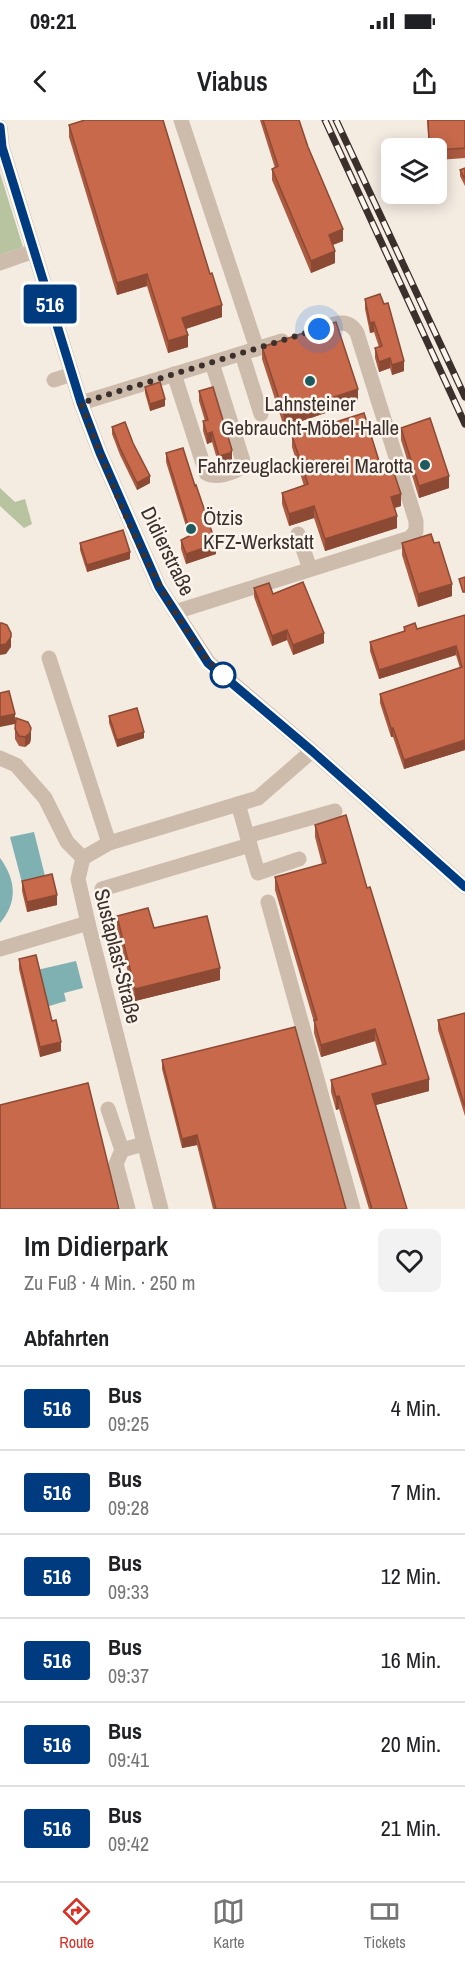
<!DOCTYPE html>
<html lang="de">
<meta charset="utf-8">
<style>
:root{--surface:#fff;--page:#f2f2f2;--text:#202124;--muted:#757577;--line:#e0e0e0;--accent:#d93025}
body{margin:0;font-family:"Archivo Narrow",sans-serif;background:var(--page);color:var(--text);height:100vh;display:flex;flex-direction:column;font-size:22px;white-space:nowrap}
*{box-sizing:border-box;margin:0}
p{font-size:20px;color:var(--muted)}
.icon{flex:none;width:33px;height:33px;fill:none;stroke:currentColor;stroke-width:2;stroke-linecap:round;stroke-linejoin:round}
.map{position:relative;height:1089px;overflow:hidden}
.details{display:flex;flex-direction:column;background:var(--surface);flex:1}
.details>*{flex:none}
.badge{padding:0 12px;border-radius:4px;font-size:21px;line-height:39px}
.tools{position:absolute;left:381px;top:18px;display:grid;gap:12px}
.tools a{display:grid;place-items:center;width:66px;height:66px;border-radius:9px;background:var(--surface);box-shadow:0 3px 15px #0003;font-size:30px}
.you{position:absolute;width:30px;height:30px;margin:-15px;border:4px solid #fff;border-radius:50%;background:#1a73e8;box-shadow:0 0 0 9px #1a73e833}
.map>.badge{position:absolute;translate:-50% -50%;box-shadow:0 0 0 3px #fff}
h2{padding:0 24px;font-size:22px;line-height:54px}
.round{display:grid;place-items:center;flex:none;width:63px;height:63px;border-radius:9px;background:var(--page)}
.headline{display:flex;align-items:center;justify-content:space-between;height:102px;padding:0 24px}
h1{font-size:28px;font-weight:600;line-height:45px}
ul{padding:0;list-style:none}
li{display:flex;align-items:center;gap:18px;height:84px;padding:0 24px;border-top:2px solid var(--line)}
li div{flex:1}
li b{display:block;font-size:22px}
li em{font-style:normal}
li .badge{min-width:66px;font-weight:700;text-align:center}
.status{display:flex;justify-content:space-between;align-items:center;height:42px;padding:0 30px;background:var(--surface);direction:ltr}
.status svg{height:16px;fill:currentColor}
header{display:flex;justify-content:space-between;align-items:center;height:78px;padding:0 24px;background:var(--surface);font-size:27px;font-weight:600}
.dock{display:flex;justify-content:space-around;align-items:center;height:84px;border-top:2px solid var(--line);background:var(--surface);font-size:16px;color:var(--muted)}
.dock a{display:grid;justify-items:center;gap:3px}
.dock .current{color:var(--accent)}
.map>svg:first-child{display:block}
.green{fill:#b8c4a0}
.water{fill:#7fb0b2}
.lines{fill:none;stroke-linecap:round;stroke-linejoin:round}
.minor{stroke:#cdbbac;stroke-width:15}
.rail-casing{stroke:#3b302b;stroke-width:7}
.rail{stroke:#fbf5ee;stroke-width:4.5;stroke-dasharray:14;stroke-linecap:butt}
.wall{fill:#ac5a40}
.shaded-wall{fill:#8c4a34}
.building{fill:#c8694b;stroke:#8c4a34;stroke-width:1.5}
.line-casing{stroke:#fff;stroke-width:14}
.line{stroke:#003b80;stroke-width:9}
.walk{stroke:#3b302b;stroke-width:6;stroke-dasharray:0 10.8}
.poi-dot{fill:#1f5a5e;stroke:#fbf5ee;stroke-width:2}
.stop-dot{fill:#fff;stroke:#003b80;stroke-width:3}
.labels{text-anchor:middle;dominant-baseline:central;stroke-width:5;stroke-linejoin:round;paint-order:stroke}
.poi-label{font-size:21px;fill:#3b302b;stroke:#fbf5ee}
.street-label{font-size:21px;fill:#3b302b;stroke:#fbf5ee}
</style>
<div class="status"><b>09:21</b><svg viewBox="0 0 49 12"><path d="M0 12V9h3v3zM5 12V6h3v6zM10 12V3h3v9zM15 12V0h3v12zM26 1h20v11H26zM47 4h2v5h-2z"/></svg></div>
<header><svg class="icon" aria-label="back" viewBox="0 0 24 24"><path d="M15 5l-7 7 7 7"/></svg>Viabus<svg class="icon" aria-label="share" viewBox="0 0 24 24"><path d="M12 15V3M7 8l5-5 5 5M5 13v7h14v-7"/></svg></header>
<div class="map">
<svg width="465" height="1089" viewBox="0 0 465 1089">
<rect width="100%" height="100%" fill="#f4ebe1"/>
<g class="green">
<polygon points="0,53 23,127 0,135"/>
<polygon points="0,368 15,382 25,379 32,404 24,408 0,386"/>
</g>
<g class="water">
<polygon points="34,712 47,764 24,770 10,717"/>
<path d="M0,738C16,760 18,782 0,803Z"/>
<polygon points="76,841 83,868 64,873 66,881 46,887 37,850"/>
</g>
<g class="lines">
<g class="minor">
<polyline points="181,0 257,229"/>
<polyline points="0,7 2,27 81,283 100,333 159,467 209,543 312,631 465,767"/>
<polyline points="0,143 34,131"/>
<polyline points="242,234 261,294"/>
<path d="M174,254L206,353C216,359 233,353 242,347L243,341L212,243"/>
<polyline points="54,260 72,254"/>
<polyline points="81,283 282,221"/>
<polyline points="298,414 310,449"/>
<path d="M175,492L410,418L416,411V401L357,213C347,196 332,205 316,210"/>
<polyline points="49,538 109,723"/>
<polyline points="0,638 16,645 45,678 67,722 83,738"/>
<polyline points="238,684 258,753 299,739"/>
<polyline points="247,716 335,691"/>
<polyline points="102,769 250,725"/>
<polyline points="268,782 353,1089"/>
<polyline points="0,829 88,803"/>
<polyline points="108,989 122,1030 144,1024"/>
<polyline points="122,1030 116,1044 128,1089"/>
<polyline points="161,1089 88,803 78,759 83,738 109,723 258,678 312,631"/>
</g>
<defs>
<g id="rail">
<polyline points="325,0 465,304"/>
<polyline points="336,0 465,277"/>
</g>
</defs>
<use href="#rail" class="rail-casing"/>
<use href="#rail" class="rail"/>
</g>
<g class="wall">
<polygon points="260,0 299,0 308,27 343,121 333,125 335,143 311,153 272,60 272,49 275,48"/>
<polygon points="427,0 465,0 465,38 438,40 436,28 429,28"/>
<polygon points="69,5 222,197 186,209 188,227 168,233 147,166 117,175 69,17"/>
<polygon points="465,48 465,66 460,56 460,50"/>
<polygon points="365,179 404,251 392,255 390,248 379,252 375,238 375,228 379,227 374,212 370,213 365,189"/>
<polygon points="262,227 358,282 284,307 262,239"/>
<polygon points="145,267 165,286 150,291 145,273"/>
<polygon points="199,271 232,340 230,342 219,346 212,322 207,324 203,311 203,301 205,301 199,281"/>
<polygon points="112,307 133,323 150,363 137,370 120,335 112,314"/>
<polygon points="401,308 449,368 419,378 401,320"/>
<polygon points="292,316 380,344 401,386 394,388 397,408 325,431 314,398 289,406 282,384 282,373 304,366 292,327"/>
<polygon points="166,333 216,434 186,444 181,429 181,420 189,416 166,342"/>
<polygon points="80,423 130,439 87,452 80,430"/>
<polygon points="402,423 452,476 418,487 402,435"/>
<polygon points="254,468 273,474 324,523 293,535 287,520 272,526 254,477"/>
<polygon points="465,495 465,630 404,649 393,617 391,617 380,583 380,574 460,548 456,535 379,559 370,531 370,522 404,511 404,507 417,509"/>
<polygon points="109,596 144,618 117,627 109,603"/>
<polygon points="15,609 31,618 30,623 25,627 19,626 15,619"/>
<polygon points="315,705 367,768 429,971 376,985 407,1089 369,1089 339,989 336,990 331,972 331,960 382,945 375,921 321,937 314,913 314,902 275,770 275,757 322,744 315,717"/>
<polygon points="22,761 57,785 27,792 22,771"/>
<polygon points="117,796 154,808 220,860 135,881 117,808"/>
<polygon points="19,839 52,901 61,931 40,937 19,849"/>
<polygon points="465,893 465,996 438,910 438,900"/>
<polygon points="162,940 346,1089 213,1089 197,1025 182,1028 162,949"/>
</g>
<g class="shaded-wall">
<polygon points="343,109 343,121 329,126 329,115"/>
<polygon points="335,131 335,143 311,153 311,141"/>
<polygon points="147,154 147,166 117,175 117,163"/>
<polygon points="222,185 222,197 182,210 182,198"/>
<polygon points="374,202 374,212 370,213 370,203"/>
<polygon points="188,215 188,227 168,233 168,221"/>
<polygon points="390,238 390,248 379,252 379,242"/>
<polygon points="404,241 404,251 392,255 392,245"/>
<polygon points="358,269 358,282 284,307 284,294"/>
<polygon points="165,279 165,286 150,291 150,284"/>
<polygon points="212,312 212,322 207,324 207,314"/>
<polygon points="232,330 232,340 230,342 219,346 219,336"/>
<polygon points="150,356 150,363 137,370 137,363"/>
<polygon points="449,356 449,368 419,378 419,366"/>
<polygon points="401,374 401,386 391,389 391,377"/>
<polygon points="314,386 314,398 289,406 289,394"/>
<polygon points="397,396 397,408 325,431 325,419"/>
<polygon points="216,424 216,434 186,444 186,434"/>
<polygon points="130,432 130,439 87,452 87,445"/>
<polygon points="452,464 452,476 418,487 418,474"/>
<polygon points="287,510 287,520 272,526 272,516"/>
<polygon points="11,513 11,527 6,534 0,535 0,525"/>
<polygon points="324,513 324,523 293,535 293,525"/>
<polygon points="456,526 456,535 379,559 379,550"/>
<polygon points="15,594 15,604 0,607 0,597"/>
<polygon points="31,608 31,618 30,623 25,627 25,617"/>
<rect x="391" y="608" width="2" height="9"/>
<polygon points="144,612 144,618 117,627 117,620"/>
<polygon points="465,620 465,630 404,649 404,640"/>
<polygon points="57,775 57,785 27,792 27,782"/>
<polygon points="220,848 220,860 135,881 135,869"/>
<polygon points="375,909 375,921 321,937 321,925"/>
<polygon points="61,922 61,931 40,937 40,927"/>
<polygon points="429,959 429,971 372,986 372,974"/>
<polygon points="339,976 339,989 336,990 336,977"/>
<polygon points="197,1015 197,1025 182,1028 182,1019"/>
</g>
<g class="building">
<polygon points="85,0 163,0 210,154 212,153 222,185 182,198 188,215 168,221 147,154 117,163 69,5"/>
<polygon points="263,0 299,0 308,27 343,109 329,115 335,131 311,141 272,49 278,46"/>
<polygon points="428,0 465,0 465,28 438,30 437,21 429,21"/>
<polygon points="465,48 465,59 460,50"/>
<polygon points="380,174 384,184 388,183 404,241 392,245 390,238 379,242 375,228 382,226 374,202 370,203 365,179"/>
<polygon points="336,202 358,269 284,294 262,227"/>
<polygon points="160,262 165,279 150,284 145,267"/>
<polygon points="213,267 232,330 230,333 219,336 212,312 207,314 203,301 208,300 199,271"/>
<polygon points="364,293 380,344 390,341 401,374 391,377 397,396 325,419 314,386 289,394 282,373 308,364 292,316"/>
<polygon points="430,298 449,356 419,366 401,308"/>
<polygon points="125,302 133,323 150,356 137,363 120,328 112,307"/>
<polygon points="183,328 195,366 196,365 216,424 186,434 181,420 191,415 166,333"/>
<polygon points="123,410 130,432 87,445 80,423"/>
<polygon points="431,414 434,423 439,422 452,464 418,474 402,423"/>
<polygon points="465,457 465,472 463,472 459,459"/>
<polygon points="303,462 324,513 293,525 287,510 272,516 254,468 269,463 273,474"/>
<polygon points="465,495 465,620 404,640 393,608 391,608 380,574 462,547 456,526 379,550 370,522 405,511 404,507 415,503 417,509"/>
<polygon points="0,503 2,503 7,505 11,513 11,517 6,524 0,525"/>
<polygon points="9,571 15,594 0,597 0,573"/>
<polygon points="137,588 144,612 117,620 109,596"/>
<polygon points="16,598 28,602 31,608 30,613 25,617 19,616 15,609"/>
<polygon points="346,695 367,768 370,767 429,959 372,974 407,1089 372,1089 339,976 336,977 331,960 386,944 375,909 321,925 314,900 317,900 275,757 326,743 315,705"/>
<polygon points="52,754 57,775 27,782 22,761"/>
<polygon points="148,788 154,808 207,796 220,848 135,869 117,796"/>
<polygon points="36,835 52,901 56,900 61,922 40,927 19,839"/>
<polygon points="465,893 465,987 438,900"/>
<polygon points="295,907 346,1089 216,1089 197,1015 182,1019 162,940"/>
<polygon points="88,963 119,1089 0,1089 0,985"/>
</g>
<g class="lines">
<defs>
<polyline id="line" points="0,7 2,27 81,283 100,333 159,467 208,543 312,631 465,767"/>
</defs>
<use href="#line" class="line-casing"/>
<use href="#line" class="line"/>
<path class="walk" d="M223,555L225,558C207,542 198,528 185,508C140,439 110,360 81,283L319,209"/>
</g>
<g class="poi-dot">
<circle cx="310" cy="261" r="6"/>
<circle cx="425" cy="345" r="6"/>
<circle cx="191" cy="409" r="6"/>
</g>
<circle class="stop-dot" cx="223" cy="555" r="12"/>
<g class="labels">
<g class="poi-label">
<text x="310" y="283">Lahnsteiner<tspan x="310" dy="24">Gebraucht-Möbel-Halle</tspan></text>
<text x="413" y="345" text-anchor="end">Fahrzeuglackiererei Marotta</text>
<text x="203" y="397" text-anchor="start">Ötzis<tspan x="203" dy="24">KFZ-Werkstatt</tspan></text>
</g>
<g class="street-label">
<text transform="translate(168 431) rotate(64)">Didierstraße</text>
<text transform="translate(118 836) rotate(76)">Sustaplast-Straße</text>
</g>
</g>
</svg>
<div class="tools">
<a><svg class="icon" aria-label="layers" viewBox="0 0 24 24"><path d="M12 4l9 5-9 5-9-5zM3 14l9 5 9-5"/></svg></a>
</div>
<div class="you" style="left:319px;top:209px"></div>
<b class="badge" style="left:50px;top:184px;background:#003b80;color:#fff">516</b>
</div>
<section class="details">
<div class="headline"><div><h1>Im Didierpark</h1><p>Zu Fuß · 4 Min. · 250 m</p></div><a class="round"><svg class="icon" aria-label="heart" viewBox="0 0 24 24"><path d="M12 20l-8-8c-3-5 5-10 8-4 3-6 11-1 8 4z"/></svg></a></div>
<h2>Abfahrten</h2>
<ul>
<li><span class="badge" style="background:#003b80;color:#fff">516</span><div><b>Bus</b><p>09:25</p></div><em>4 Min.</em></li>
<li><span class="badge" style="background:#003b80;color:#fff">516</span><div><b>Bus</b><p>09:28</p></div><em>7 Min.</em></li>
<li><span class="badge" style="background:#003b80;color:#fff">516</span><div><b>Bus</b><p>09:33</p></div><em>12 Min.</em></li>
<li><span class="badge" style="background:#003b80;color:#fff">516</span><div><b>Bus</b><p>09:37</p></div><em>16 Min.</em></li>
<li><span class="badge" style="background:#003b80;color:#fff">516</span><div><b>Bus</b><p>09:41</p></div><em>20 Min.</em></li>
<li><span class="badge" style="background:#003b80;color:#fff">516</span><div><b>Bus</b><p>09:42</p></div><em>21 Min.</em></li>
</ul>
</section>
<nav class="dock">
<a class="current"><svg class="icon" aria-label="directions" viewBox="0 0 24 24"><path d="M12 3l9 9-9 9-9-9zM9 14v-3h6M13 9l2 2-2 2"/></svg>Route</a>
<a><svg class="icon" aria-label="map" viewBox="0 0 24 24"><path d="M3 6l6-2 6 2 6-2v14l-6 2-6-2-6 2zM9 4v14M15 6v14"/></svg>Karte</a>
<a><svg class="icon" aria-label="tickets" viewBox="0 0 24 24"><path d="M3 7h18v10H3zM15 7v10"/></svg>Tickets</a>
</nav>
